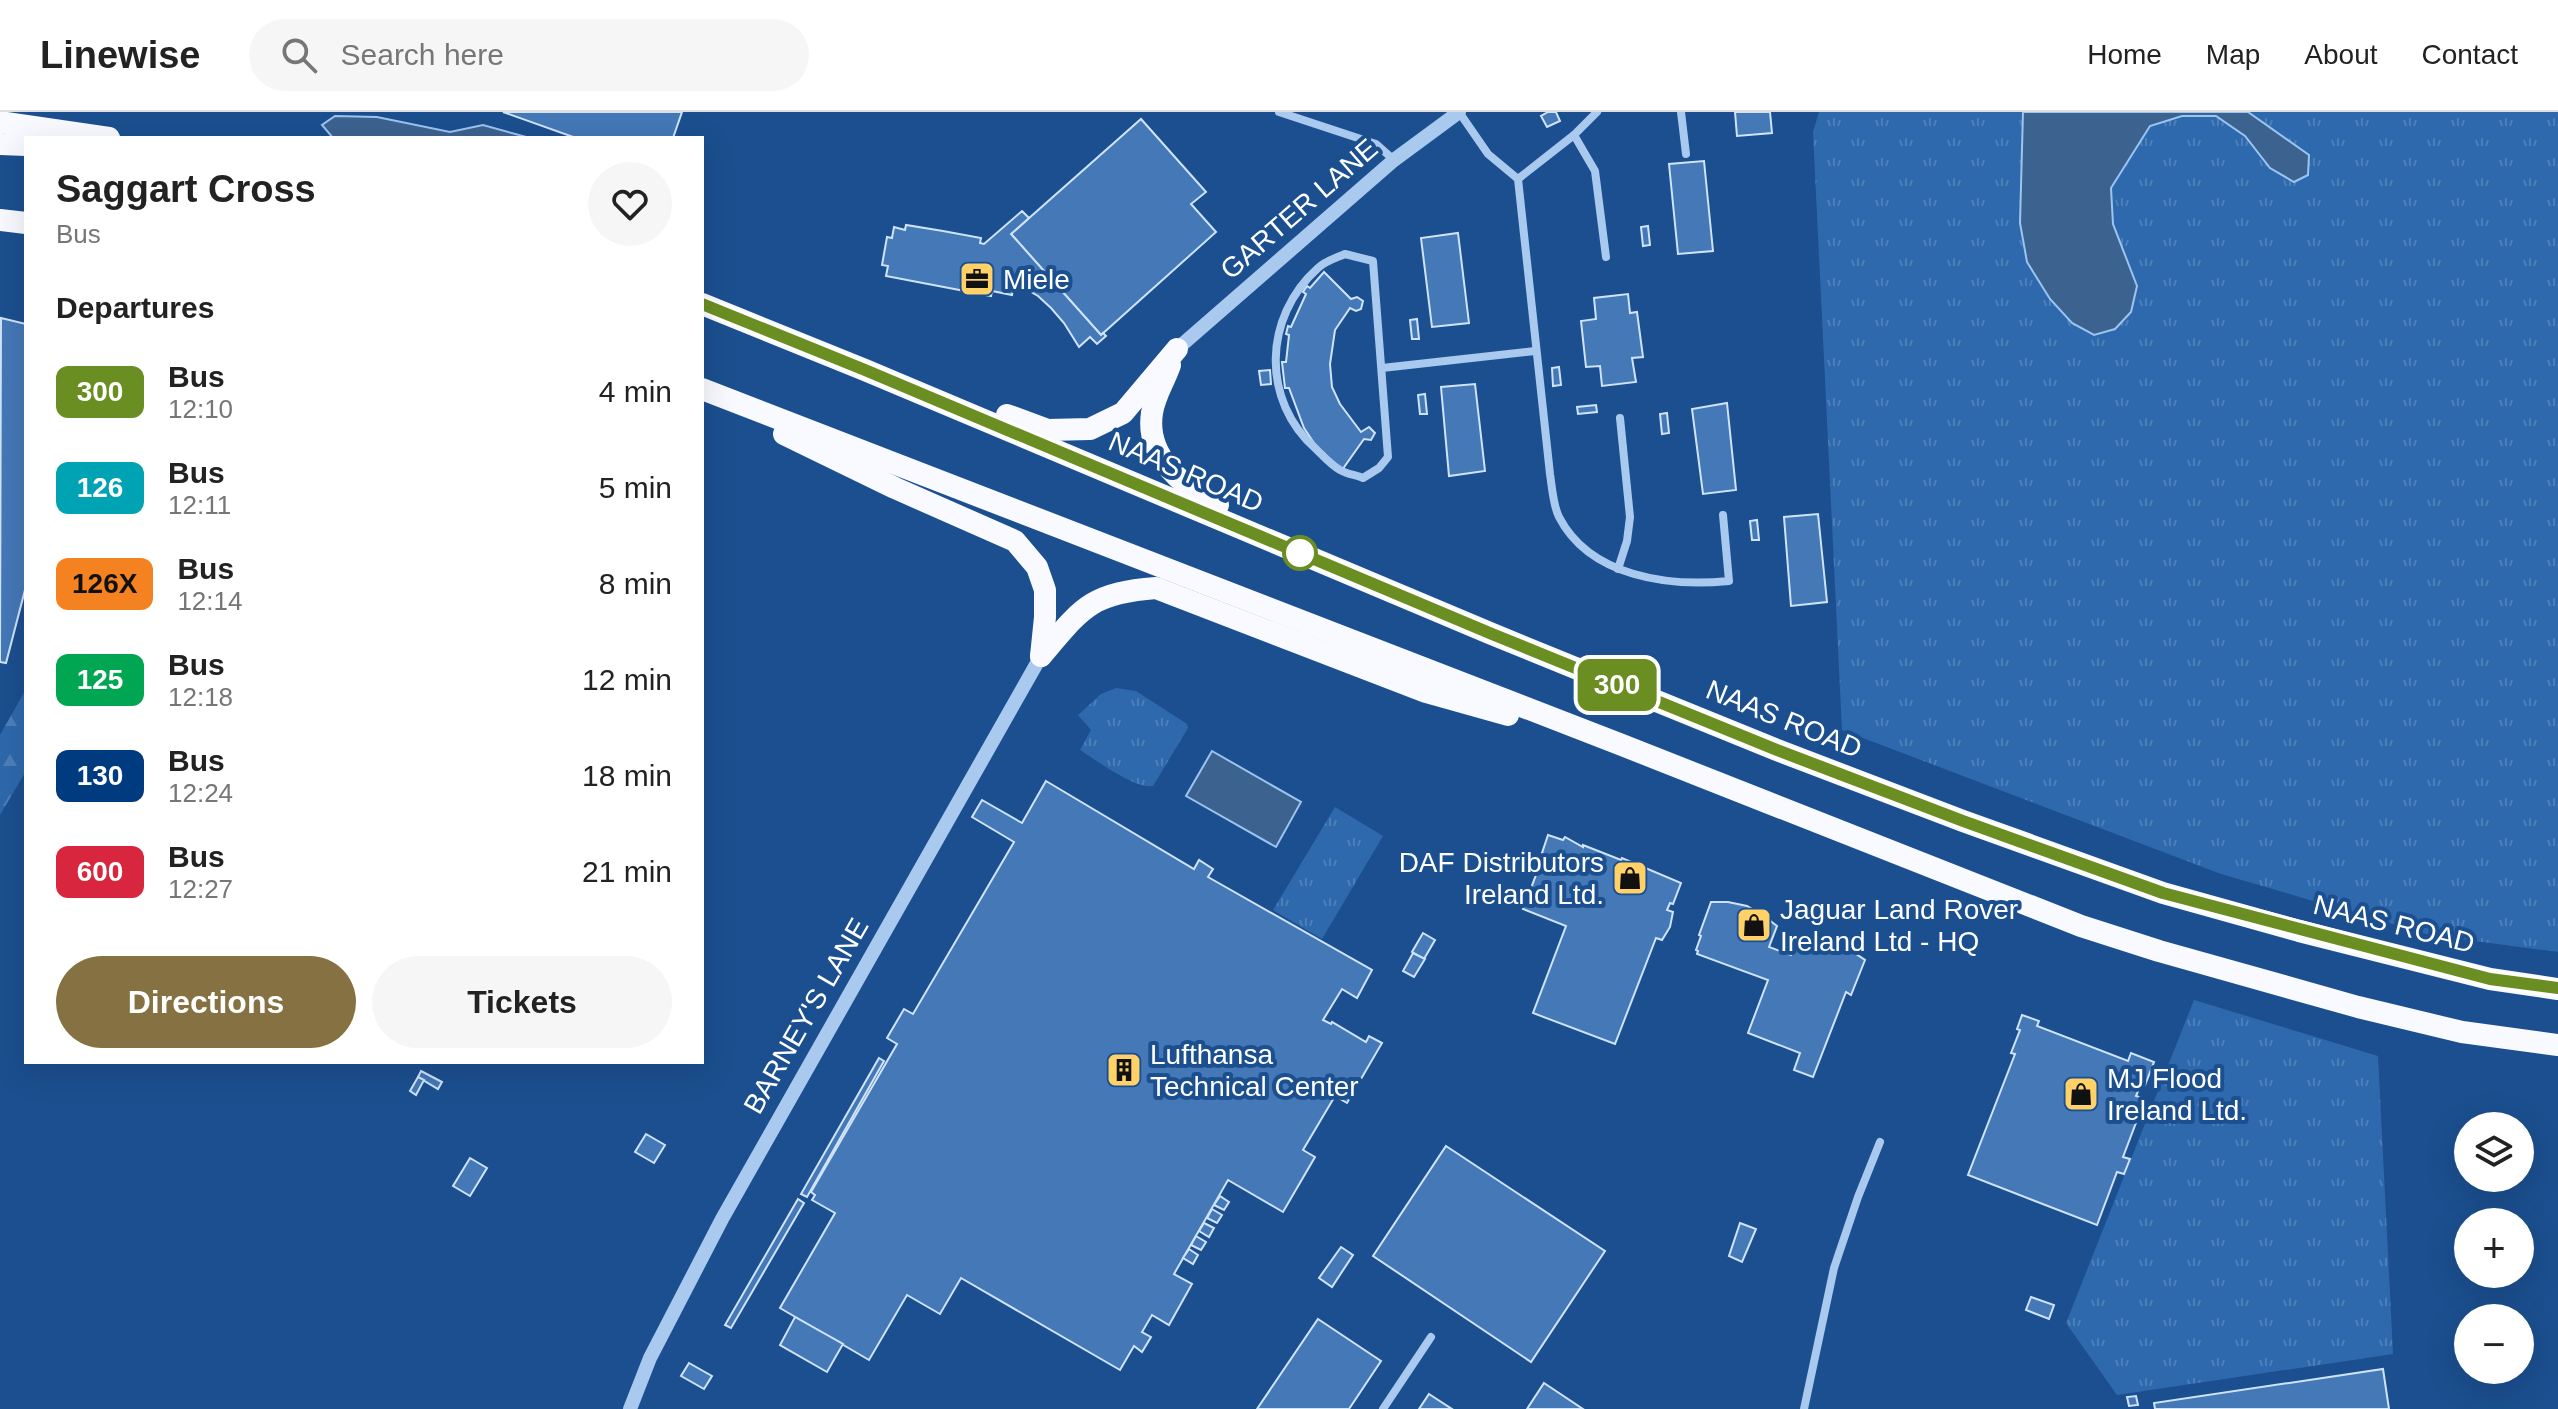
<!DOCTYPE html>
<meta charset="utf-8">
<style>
:root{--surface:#fff;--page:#f6f6f6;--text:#222;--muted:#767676;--line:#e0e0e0;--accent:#857141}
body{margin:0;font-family:Arial,sans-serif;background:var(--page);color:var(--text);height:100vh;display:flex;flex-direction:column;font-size:30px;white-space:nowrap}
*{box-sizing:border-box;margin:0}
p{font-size:26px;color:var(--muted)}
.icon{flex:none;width:44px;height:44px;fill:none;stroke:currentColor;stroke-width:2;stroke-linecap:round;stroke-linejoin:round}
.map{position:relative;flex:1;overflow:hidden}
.details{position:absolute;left:24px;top:24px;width:680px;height:928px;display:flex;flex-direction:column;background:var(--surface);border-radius:0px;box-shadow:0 8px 32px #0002}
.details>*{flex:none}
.badge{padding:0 16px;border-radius:12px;font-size:28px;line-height:52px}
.fabs{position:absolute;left:2454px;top:1000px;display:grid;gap:16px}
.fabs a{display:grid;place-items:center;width:80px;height:80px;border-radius:50%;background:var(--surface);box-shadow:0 8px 32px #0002;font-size:40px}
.map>.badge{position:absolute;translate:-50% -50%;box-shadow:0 0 0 4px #fff}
h2{padding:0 32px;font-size:30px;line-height:72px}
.round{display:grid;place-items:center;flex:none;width:84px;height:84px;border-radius:42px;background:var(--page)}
.overview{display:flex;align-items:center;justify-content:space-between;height:136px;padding:0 32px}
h1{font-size:38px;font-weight:800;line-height:60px}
.primary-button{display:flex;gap:16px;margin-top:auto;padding:16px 32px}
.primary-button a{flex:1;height:92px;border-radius:48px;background:var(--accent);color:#fff;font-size:32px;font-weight:800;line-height:92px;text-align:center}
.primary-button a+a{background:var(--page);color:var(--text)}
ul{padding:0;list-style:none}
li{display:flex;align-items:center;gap:24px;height:96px;padding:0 32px}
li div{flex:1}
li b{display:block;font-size:30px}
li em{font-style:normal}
li .badge{min-width:88px;font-weight:700;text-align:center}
header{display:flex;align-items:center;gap:48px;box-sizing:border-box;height:112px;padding:0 40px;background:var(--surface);border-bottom:2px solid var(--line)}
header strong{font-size:38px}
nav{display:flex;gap:44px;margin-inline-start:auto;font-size:28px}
.search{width:560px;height:72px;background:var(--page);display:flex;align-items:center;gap:20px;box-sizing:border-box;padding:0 28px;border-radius:44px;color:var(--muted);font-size:30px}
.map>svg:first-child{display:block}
.grass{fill:url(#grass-tufts)}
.forest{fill:url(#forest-firs)}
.water{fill:#3c6290;stroke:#9cc4f0;stroke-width:2}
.building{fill:#4478b7;stroke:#cfe3fa;stroke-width:2}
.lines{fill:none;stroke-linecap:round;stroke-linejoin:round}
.minor{stroke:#a9c9ee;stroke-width:8}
.tertiary{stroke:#a9c9ee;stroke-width:14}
.trunk{stroke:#f8faff;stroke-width:22}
.line-casing{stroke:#fff;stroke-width:18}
.line{stroke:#6b8e23;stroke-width:12}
.stop-dot{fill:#fff;stroke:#6b8e23;stroke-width:4}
.labels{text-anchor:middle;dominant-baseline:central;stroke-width:8;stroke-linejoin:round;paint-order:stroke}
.street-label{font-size:28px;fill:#fff;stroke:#1b4f8f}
.poi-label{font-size:28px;fill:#fff;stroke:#1b4f8f;text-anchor:start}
</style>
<header>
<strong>Linewise</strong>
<div class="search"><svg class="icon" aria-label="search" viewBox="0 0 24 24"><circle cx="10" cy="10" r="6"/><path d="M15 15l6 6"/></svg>Search here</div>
<nav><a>Home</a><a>Map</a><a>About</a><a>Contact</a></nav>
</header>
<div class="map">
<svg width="2558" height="1297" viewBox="0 0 2558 1297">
<defs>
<pattern id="grass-tufts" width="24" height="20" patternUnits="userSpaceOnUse" patternTransform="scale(2)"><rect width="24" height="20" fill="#2e69ad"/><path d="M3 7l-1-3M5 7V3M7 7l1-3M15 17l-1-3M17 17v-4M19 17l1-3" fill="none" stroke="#4d80b9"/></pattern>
<pattern id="forest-firs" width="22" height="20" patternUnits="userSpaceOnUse" patternTransform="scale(2)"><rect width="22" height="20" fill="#2e69ad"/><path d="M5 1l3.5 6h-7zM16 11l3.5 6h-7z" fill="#4d80b9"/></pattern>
</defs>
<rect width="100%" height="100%" fill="#1b4f8f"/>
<g class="grass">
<polygon points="1819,0 2558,0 2558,840 2430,823 2221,762 1842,618 1813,20"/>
<path d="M1116,576L1136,579L1187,612L1188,616L1153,674C1136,678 1096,648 1080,638L1091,618L1078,603L1101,582Z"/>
<polygon points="1335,695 1383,724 1322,827 1273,798"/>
<polygon points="2194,888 2378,944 2393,1242 2117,1283 2066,1211"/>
</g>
<polygon class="forest" points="26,577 26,659 0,703 0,623"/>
<g class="water">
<polygon points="2023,0 2248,0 2309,43 2308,63 2294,70 2270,56 2245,24 2216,4 2182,4 2150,14 2111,76 2113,112 2137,174 2131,200 2115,217 2094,223 2072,211 2050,187 2027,150 2020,111"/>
<polygon points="335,4 377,5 450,20 483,13 530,26 333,26 322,13"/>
<polygon points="1212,639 1301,690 1276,735 1186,684"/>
</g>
<g class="building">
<polygon points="503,0 682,0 673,26 576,26"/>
<polygon points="1548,0 1556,0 1560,9 1547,15 1541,4"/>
<polygon points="1735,0 1770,0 1772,21 1737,24"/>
<polygon points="1141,7 1206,80 1191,92 1216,120 1101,223 1011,122"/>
<polygon points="1704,49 1713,139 1678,142 1669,52"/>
<polygon points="1022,99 1029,106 1011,122 1101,223 1103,221 1106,224 1097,232 1090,225 1079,235 1064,211 1051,196 1038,184 1014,170 1012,183 992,179 991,184 886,164 888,154 882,153 887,125 892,126 894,115 905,118 906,113 943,119 981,126 980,131 984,132"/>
<polygon points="1648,114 1650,133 1643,134 1641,115"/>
<polygon points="1458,121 1469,211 1432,215 1421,126"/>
<polygon points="1324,160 1351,187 1357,185 1363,189 1361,197 1356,199 1350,196 1335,218 1330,252 1332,275 1340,292 1361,320 1369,315 1375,321 1371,328 1364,327 1342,358 1316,334 1304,316 1289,276 1285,276 1282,250 1286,250 1289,223 1286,222 1288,214 1291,215 1306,182 1303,180 1307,174 1310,176"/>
<polygon points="1628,182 1630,201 1637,200 1643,245 1632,246 1636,270 1602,274 1600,254 1586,255 1581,209 1596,207 1594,186"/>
<polygon points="1,206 26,212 26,474 6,551 0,550"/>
<polygon points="1417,207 1419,227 1412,227 1410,208"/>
<polygon points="1559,255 1561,273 1553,274 1552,256"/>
<polygon points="1270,258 1271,272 1261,273 1259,259"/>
<polygon points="1475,272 1485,359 1449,364 1441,275"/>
<polygon points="1425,282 1427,302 1420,302 1418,283"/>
<polygon points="1727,291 1736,378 1703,382 1692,297"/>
<polygon points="1596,293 1597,300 1578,302 1577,295"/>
<polygon points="1667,301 1669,321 1662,322 1660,302"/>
<polygon points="1818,402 1827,490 1791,494 1784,405"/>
<polygon points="1757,408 1759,428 1752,428 1750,409"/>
<polygon points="1046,669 1194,757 1199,748 1213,757 1208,765 1372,858 1357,886 1342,877 1323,908 1331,912 1332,910 1366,930 1369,924 1382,931 1347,991 1335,984 1303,1038 1315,1045 1283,1100 1228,1068 1174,1162 1192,1172 1169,1213 1152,1203 1142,1220 1151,1225 1142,1240 1134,1234 1120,1258 961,1166 940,1202 907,1183 869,1248 780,1196 835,1101 812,1088 815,1083 811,1080 897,932 887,926 904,897 913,902 1014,730 972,705 982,688 1022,711"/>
<polygon points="1548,723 1563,728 1565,725 1583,735 1583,733 1621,748 1622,746 1681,771 1673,792 1670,791 1667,798 1673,800 1670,815 1662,828 1656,826 1615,932 1533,901 1566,814 1523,797 1544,742 1542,741"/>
<polygon points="1711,790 1728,790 1747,794 1764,804 1777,814 1769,835 1791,843 1799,823 1813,823 1841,832 1865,848 1851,883 1846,880 1813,965 1794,958 1800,941 1748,921 1768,868 1697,842 1698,839 1696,838 1701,824 1699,823"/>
<polygon points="1423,821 1435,828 1424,847 1412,840"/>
<polygon points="1413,841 1425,847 1414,865 1403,859"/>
<polygon points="2022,903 2039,909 2037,914 2128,949 2131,941 2154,950 2145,973 2141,972 2136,984 2145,987 2123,1045 2130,1047 2124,1062 2117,1060 2097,1113 1968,1063 2015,942 2011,941 2020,918 2017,917"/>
<polygon points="879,946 884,949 807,1085 801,1082"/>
<polygon points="421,959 442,970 438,977 418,965"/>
<polygon points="418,965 424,968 416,983 410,979"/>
<polygon points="646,1022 665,1033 654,1051 635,1040"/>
<polygon points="1446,1034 1605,1139 1531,1250 1373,1144"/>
<polygon points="470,1046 487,1056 470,1084 453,1074"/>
<polygon points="1220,1084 1229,1090 1224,1098 1214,1093"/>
<polygon points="798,1087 804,1091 731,1216 725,1213"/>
<polygon points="1212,1097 1222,1103 1217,1111 1207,1106"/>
<polygon points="1204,1111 1214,1116 1209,1125 1199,1119"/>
<polygon points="1740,1111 1756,1117 1742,1150 1729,1144"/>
<polygon points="1196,1124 1206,1130 1201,1138 1191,1133"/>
<polygon points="1341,1135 1353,1143 1332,1175 1319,1166"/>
<polygon points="1189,1137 1198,1143 1193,1152 1183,1146"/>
<polygon points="2031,1185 2054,1193 2049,1207 2026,1198"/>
<polygon points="795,1205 843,1232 827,1260 780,1233"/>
<polygon points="1318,1207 1381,1249 1349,1297 1257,1297"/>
<polygon points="689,1251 712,1264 704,1277 681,1264"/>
<polygon points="2383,1257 2389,1297 2155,1297 2154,1291"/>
<polygon points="1544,1271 1583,1297 1527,1297"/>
<polygon points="1429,1282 1452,1297 1419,1297"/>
<polygon points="2136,1284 2138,1293 2129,1294 2127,1285"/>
</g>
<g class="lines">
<g class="minor">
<polyline points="1279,0 1376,32 1394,48"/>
<path d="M1459,0L1488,42L1518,67L1550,362C1552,375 1553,393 1559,405C1590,465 1669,475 1729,469L1723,403"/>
<polyline points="1681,0 1686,42"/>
<polyline points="1574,23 1595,59 1606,145"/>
<polyline points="1518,67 1574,23 1597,0"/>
<path d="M1345,142L1373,149L1388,345L1379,356L1363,366C1356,363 1346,362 1340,358C1331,353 1323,344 1316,337C1261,289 1263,205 1318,156C1325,149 1336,146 1345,142Z"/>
<polyline points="1382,256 1535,239"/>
<polyline points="1618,457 1627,429 1630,405 1620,306"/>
<polyline points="1383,1297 1431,1225"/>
<polyline points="1804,1297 1834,1156 1858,1085 1880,1030"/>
</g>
<g class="tertiary">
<polyline points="1177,237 1394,48 1459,0"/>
<polyline points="630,1297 650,1246 722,1107 1041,544"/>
</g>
<g class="trunk">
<polyline points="0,10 109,26"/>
<polyline points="0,32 26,33"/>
<polyline points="0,108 26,111"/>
<polyline points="702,192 865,258 1492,522 1777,638 1963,709 2163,781 2299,819 2490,867 2558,877"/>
<path d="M1170,253C1165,268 1154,285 1152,301C1145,345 1184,375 1218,393"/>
<polyline points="702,277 1622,633 2081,814 2159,839 2358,895 2462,920 2558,933"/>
<polyline points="1007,303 1048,318 1090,317 1123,301 1177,237"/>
<polyline points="784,322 895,376 1015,429 1037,455 1045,478 1045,505 1041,544"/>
<path d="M1041,544C1082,496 1090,481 1156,476L1426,580L1508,603"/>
</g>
</g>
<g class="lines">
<defs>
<polyline id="line" points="702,192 865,258 1492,522 1777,638 1963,709 2163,781 2490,867 2558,876"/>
</defs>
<use href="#line" class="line-casing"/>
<use href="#line" class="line"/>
</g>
<defs>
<symbol id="office-square" viewBox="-11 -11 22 22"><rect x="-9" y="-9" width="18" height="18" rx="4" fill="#ffd166" stroke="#1b4f8f"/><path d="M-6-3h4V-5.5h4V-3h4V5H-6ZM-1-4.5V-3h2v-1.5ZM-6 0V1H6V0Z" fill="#111"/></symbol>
<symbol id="shop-square" viewBox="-11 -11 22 22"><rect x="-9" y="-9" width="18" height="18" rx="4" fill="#ffd166" stroke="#1b4f8f"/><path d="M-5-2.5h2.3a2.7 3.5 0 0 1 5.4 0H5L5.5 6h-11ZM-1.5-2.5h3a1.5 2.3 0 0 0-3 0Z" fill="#111"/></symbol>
<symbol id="building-square" viewBox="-11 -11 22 22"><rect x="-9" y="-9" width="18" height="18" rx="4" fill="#ffd166" stroke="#1b4f8f"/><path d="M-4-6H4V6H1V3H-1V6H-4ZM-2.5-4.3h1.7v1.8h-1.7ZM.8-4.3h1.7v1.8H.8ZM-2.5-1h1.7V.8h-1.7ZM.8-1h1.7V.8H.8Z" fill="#111"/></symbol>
</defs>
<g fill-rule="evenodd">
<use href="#office-square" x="957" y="147" width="40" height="40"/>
<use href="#shop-square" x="1610" y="746" width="40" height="40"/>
<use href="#shop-square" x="1734" y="793" width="40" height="40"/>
<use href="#building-square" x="1104" y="938" width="40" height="40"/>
<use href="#shop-square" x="2061" y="962" width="40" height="40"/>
</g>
<circle class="stop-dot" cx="1300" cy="441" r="16"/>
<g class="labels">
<g class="street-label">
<text transform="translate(1299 97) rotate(-41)">GARTER LANE</text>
<text transform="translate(1186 360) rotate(23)">NAAS ROAD</text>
<text transform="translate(1784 607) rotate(22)">NAAS ROAD</text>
<text transform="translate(2394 812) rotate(14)">NAAS ROAD</text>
<text transform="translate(806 904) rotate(-60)">BARNEY'S LANE</text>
</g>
<g class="poi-label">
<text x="1003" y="167">Miele</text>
<text x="1604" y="750" text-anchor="end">DAF Distributors<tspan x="1604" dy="32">Ireland Ltd.</tspan></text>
<text x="1780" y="797">Jaguar Land Rover<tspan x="1780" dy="32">Ireland Ltd - HQ</tspan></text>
<text x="1150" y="942">Lufthansa<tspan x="1150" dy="32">Technical Center</tspan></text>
<text x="2107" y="966">MJ Flood<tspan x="2107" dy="32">Ireland Ltd.</tspan></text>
</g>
</g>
</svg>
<div class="fabs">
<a><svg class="icon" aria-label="layers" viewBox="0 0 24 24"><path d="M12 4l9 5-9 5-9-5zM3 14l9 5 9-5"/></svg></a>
<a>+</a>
<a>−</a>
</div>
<b class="badge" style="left:1617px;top:573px;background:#6b8e23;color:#fff">300</b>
<section class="details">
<div class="overview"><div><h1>Saggart Cross</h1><p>Bus</p></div><a class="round"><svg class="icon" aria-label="heart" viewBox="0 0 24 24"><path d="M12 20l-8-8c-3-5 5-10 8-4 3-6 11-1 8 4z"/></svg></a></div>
<h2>Departures</h2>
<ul>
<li><span class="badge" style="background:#6b8e23;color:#fff">300</span><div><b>Bus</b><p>12:10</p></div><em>4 min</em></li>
<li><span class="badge" style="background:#00a3b4;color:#fff">126</span><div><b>Bus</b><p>12:11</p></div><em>5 min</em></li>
<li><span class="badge" style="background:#f58220;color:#111">126X</span><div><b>Bus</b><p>12:14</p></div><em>8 min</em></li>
<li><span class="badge" style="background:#00a651;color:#fff">125</span><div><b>Bus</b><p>12:18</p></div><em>12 min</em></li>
<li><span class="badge" style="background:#003b80;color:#fff">130</span><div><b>Bus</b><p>12:24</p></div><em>18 min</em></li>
<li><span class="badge" style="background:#d7263d;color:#fff">600</span><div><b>Bus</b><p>12:27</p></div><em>21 min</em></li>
</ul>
<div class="primary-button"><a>Directions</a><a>Tickets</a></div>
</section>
</div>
